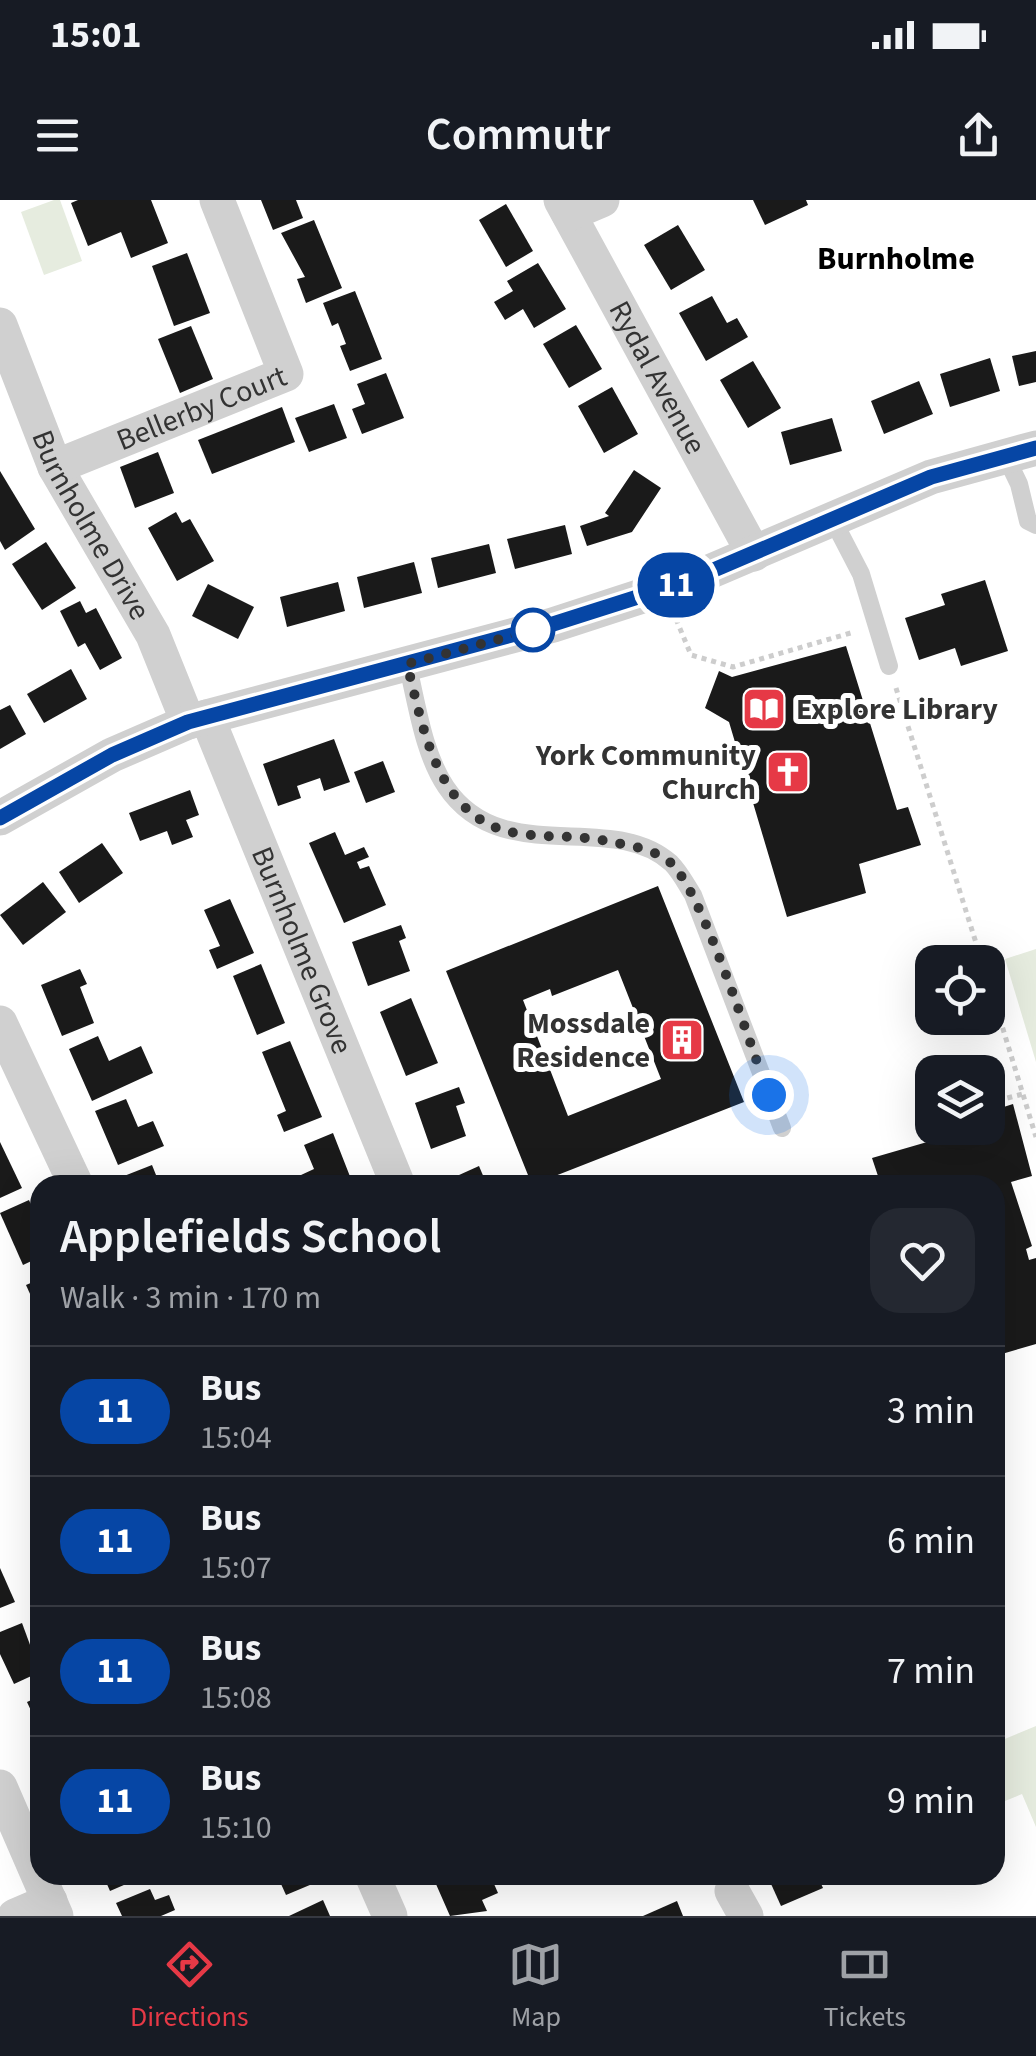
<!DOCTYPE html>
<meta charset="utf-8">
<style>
:root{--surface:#171b24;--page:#242831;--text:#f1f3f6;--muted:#9ea1a6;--line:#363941;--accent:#e63946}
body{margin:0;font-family:"Source Sans 3",sans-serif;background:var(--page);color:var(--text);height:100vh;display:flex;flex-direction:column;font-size:38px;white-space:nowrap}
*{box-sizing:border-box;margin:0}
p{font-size:32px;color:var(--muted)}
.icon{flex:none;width:55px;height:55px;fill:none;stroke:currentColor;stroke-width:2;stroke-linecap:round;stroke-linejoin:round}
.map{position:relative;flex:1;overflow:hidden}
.sheet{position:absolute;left:30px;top:975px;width:975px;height:710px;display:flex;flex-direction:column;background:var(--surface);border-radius:30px;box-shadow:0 10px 40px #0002}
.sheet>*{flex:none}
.badge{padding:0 20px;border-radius:32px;font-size:35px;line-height:65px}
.buttons{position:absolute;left:915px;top:745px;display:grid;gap:20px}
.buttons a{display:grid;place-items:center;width:90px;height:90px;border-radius:20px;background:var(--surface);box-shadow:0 10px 40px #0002;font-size:50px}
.you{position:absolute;width:50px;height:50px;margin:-25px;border:8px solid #fff;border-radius:50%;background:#1a73e8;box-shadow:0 0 0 15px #1a73e833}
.map>.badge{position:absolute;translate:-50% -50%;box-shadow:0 0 0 5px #fff}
.round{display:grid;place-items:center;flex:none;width:105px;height:105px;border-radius:30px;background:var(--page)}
.summary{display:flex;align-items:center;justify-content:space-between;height:170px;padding:0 30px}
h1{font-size:48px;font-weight:600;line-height:75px}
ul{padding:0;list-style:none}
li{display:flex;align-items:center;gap:30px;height:130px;padding:0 30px;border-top:2px solid var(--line)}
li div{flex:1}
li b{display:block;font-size:38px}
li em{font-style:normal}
li .badge{min-width:110px;font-weight:700;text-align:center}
.status{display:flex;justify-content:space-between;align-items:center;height:70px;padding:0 50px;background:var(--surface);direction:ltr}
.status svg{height:28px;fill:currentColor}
header{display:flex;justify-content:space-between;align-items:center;height:130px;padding:0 30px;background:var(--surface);font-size:45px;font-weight:600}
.menu{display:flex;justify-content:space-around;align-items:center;height:140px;border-top:2px solid var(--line);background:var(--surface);font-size:28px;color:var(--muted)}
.menu a{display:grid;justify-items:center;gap:5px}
.menu .current{color:var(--accent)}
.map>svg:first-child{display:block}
.green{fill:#e6ecdf}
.building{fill:#1a1a1a;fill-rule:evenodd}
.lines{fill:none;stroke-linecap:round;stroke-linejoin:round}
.path{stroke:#cdcdcd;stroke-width:5;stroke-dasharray:5 5;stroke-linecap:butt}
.service{stroke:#d0d0d0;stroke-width:18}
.minor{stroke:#d0d0d0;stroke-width:35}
.line-casing{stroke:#fff;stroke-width:22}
.line{stroke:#0646a5;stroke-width:15}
.walk{stroke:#333;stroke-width:10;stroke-dasharray:0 18}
.stop-dot{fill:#fff;stroke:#0646a5;stroke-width:5}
.labels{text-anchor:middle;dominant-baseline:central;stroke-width:10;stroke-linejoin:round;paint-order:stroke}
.street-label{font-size:30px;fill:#333;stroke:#fff}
.poi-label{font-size:30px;font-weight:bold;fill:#333;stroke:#fff;text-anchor:end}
.neighbourhood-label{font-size:32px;font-weight:bold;fill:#000;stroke:#fff}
</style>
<div class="status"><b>15:01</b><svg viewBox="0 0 49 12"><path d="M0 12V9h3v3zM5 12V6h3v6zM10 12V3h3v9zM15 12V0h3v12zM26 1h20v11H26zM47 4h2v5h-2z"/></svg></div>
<header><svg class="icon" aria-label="menu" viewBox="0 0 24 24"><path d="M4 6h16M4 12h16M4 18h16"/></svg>Commutr<svg class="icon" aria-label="share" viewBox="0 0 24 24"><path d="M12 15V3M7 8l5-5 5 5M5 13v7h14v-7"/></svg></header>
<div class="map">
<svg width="1036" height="1716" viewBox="0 0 1036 1716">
<rect width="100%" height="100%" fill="#fff"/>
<g class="green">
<polygon points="54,0 60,0 82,61 44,75 21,12"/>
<polygon points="1036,749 1036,862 1005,759"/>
<polygon points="1036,1526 1036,1627 1022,1594 995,1605 995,1543"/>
</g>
<g class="building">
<polygon points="78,0 151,0 168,43 131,58 121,32 88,46 71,3"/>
<polygon points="261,0 296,0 303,18 273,30"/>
<polygon points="753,0 806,0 808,5 765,25"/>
<polygon points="506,4 533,51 506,67 479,20"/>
<polygon points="314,20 342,88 306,103 297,79 305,77 281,33"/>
<polygon points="678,25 705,70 671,90 644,45"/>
<polygon points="187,53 210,113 174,126 152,66"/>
<polygon points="538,63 566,109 534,128 523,109 505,120 494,102 513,91 507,81"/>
<polygon points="355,91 382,159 350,171 340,146 346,144 338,123 332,126 323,103"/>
<polygon points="712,96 727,123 737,118 748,137 706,161 679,113"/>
<polygon points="576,125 602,169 569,188 543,144"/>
<polygon points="191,126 213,179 180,193 158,139"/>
<polygon points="1036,151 1036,182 1019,186 1012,156"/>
<polygon points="990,158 1000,191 950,207 940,174"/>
<polygon points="753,161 781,208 748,228 720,180"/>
<polygon points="386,173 404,218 362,234 352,209 365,204 357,184"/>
<polygon points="919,181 933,214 884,234 871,201"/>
<polygon points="612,187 638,234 604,253 578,206"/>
<polygon points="334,204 347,238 309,252 295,218"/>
<polygon points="282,207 295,242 212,274 198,240"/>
<polygon points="832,218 842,251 790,265 781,232"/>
<polygon points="158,252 174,293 135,308 120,267"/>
<polygon points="634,270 661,288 632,332 587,346 580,326 609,316 605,313"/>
<polygon points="0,271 35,329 5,350 0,341"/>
<polygon points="176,312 182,323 190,319 214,361 177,381 148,328"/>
<polygon points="565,325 572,354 515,369 507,339"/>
<polygon points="46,342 76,388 42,410 12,364"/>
<polygon points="489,344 496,373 438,388 431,358"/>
<polygon points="414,362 422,393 364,408 357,377"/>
<polygon points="985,380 1008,451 961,466 955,448 919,460 905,418 945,405 941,394"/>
<polygon points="338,382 345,411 287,427 280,397"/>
<polygon points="208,384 254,407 238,439 192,416"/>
<polygon points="80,401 86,413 96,408 122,458 100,470 85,443 78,447 60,411"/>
<polygon points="846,446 897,610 908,607 921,645 859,664 866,693 787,717 729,522 705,508 719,471 732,477"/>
<polygon points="71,469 87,499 44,523 27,494"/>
<polygon points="10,505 26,534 0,549 0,510"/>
<polygon points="334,539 350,582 324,591 320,578 297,586 301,598 278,606 263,564"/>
<polygon points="383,561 395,592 366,603 354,572"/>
<polygon points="190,590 199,615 186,620 193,637 172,645 167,631 140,641 129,613"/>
<polygon points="335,632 345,655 364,647 369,657 357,662 360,669 369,666 386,705 344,723 309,643"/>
<polygon points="102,643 123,673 79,703 59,672"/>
<polygon points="43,682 66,712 23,745 0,715"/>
<path d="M658,686L744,902L532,985L446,771ZM618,770L661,879L568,916L523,800L550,789L552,796Z"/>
<polygon points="230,699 254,753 217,769 209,750 220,746 204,710"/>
<polygon points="401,725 406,738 399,741 410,771 368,786 352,742"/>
<polygon points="261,764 285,823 257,835 233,776"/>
<polygon points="80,769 87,784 80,787 94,823 62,836 41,785"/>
<polygon points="411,798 438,863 406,876 380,812"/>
<polygon points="98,836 109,861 141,846 153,873 92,901 69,849"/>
<polygon points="290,841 322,917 284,932 277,915 286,911 262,852"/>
<polygon points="459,887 465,903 456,906 466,936 431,949 415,903"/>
<polygon points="126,899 138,927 153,921 164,946 118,965 95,911"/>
<polygon points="1013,904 1032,976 1011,982 1032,1046 1026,1049 1029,1060 1036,1058 1036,1144 995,1156 995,985 881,985 872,958 941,938 937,928 988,928 988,912"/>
<polygon points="333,933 351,979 336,985 305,985 301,975 314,969 304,945"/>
<polygon points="0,942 22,988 0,998"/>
<polygon points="152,965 160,985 127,985 124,976"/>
<polygon points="479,966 487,985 450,985 448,980"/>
<polygon points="29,1000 40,1026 40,1057 23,1065 0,1013"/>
<polygon points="40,1079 40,1116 26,1085"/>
<polygon points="0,1368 15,1402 0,1408"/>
<polygon points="22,1423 40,1472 14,1484 0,1454 0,1432"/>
<polygon points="40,1496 40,1530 27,1502"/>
<polygon points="103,1675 147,1675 110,1691"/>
<polygon points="277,1675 314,1675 317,1682 286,1695"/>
<polygon points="432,1675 471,1675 475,1684 491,1677 498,1693 482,1700 487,1711 450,1716"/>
<polygon points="767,1675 817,1675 823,1688 781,1706"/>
<polygon points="150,1689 155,1700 169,1695 175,1710 161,1716 122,1716 116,1703"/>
<polygon points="323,1700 330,1716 289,1716"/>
<polygon points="677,1701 683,1716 643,1716"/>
</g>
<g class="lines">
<g class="path">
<polyline points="676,419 691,455 733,467 854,432"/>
<polyline points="896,488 982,762"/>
<polyline points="988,780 1036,937"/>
<polyline points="988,903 1023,894"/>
</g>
<g class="service">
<polyline points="1005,255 1019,284 1028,321 1036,325"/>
<polyline points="833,320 861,374 889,466"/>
<path d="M407,463C417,503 423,553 446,587C502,670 611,609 671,663C680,672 686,684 693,695L782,928"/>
</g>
<g class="minor">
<path id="s1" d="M561,0L754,354"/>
<polyline points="569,14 602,0"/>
<path id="s2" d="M0,125L55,267L153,435L188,522"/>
<path id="s3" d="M55,267L286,174L217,0"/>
<path id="s4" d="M207,517L398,985"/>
<polyline points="0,618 112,555 188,522 553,425 688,381 931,277 1036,248"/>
<polyline points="0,823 76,985"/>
<polyline points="0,1587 56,1716"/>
<polyline points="372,1675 390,1716"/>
<polyline points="732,1691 746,1716"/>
<polyline points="15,1716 50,1701"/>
</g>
</g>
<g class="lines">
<defs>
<polyline id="line" points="0,618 112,555 188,522 553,424 688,381 931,277 1036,248"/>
</defs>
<use href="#line" class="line-casing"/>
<use href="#line" class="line"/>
<path class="walk" d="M533,430L407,464C424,531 438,624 522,634C550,638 579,635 606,641C627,645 655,649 671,663C703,693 750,846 769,895"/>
</g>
<defs>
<symbol id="library-square" viewBox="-11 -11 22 22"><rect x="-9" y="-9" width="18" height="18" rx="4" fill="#e63946" stroke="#fff"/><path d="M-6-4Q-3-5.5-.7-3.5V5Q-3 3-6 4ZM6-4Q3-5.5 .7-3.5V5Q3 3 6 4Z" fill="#fff"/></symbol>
<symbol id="church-square" viewBox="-11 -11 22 22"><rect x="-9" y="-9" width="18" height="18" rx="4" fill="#e63946" stroke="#fff"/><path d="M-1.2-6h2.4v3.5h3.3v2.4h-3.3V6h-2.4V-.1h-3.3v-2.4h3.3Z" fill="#fff"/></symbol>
<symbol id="building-square" viewBox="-11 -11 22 22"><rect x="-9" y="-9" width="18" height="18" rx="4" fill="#e63946" stroke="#fff"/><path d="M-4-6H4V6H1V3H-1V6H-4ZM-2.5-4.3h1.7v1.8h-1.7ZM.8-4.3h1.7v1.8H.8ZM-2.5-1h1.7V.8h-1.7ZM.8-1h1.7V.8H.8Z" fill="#fff"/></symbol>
</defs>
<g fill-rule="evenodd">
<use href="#library-square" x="739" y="484" width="50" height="50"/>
<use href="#church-square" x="763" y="547" width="50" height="50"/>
<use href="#building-square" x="657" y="815" width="50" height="50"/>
</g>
<circle class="stop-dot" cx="533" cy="430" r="20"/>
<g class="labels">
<g class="street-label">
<text stroke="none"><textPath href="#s1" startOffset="202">Rydal Avenue</textPath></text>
<text stroke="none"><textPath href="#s3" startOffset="158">Bellerby Court</textPath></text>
<text stroke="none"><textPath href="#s2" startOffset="220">Burnholme Drive</textPath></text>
<text stroke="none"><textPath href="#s4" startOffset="252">Burnholme Grove</textPath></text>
</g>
<g class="poi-label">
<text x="796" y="509" text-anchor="start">Explore Library</text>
<text x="756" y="555">York Community<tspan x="756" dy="34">Church</tspan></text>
<text x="650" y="823">Mossdale<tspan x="650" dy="34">Residence</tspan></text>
</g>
<g class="neighbourhood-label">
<text x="896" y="59">Burnholme</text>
</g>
</g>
</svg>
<div class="buttons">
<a><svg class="icon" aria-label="locate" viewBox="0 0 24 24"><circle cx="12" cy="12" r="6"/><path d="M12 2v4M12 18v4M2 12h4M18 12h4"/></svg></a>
<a><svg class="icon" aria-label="layers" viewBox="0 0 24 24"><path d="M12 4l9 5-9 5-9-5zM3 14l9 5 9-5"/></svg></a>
</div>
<div class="you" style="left:769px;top:895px"></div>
<b class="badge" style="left:676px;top:385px;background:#0646a5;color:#fff">11</b>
<section class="sheet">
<div class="summary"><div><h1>Applefields School</h1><p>Walk · 3 min · 170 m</p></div><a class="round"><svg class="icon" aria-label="heart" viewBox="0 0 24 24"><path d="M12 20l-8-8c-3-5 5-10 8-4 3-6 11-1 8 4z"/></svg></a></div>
<ul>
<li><span class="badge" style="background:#0646a5;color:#fff">11</span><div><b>Bus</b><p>15:04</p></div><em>3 min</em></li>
<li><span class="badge" style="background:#0646a5;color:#fff">11</span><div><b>Bus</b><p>15:07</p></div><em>6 min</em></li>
<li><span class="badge" style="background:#0646a5;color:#fff">11</span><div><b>Bus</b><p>15:08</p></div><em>7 min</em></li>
<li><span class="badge" style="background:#0646a5;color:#fff">11</span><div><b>Bus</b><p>15:10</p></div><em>9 min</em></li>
</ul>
</section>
</div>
<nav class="menu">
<a class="current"><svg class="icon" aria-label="directions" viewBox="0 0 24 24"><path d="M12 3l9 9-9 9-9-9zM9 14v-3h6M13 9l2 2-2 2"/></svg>Directions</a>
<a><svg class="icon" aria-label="map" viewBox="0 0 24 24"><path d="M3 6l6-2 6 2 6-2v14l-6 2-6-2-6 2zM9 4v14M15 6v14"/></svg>Map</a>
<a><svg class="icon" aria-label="tickets" viewBox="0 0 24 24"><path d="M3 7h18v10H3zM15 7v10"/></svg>Tickets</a>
</nav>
